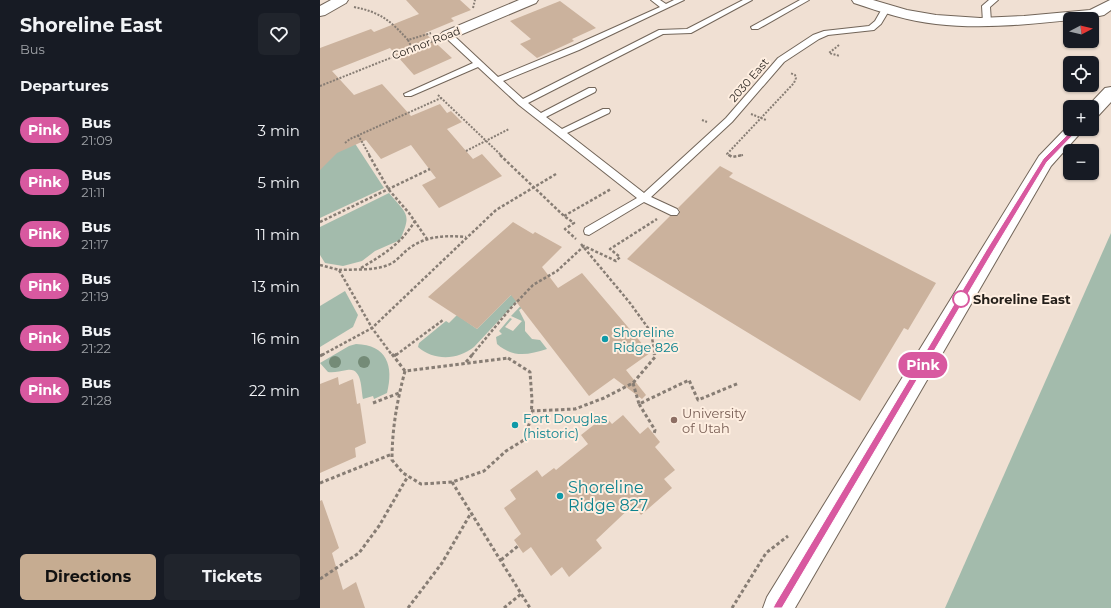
<!DOCTYPE html>
<meta charset="utf-8">
<style>
:root{--surface:#171b24;--page:#20242c;--text:#f1f3f6;--muted:#9ea1a6;--accent:#c6ac91}
body{margin:0;font-family:Montserrat,sans-serif;background:var(--page);color:var(--text);height:100vh;display:flex;flex-direction:column;font-size:15px;white-space:nowrap}
*{box-sizing:border-box;margin:0}
p{font-size:13px;color:var(--muted)}
.icon{flex:none;width:22px;height:22px;fill:none;stroke:currentColor;stroke-width:2;stroke-linecap:round;stroke-linejoin:round}
.map{position:relative;flex:1;overflow:hidden}
.panel{display:flex;flex-direction:column;background:var(--surface);width:320px}
.panel>*{flex:none}
.badge{padding:0 8px;border-radius:13px;font-size:14px;line-height:26px}
.needle{width:26px;rotate:83deg}
.controls{position:absolute;left:743px;top:12px;display:grid;gap:8px}
.controls a{display:grid;place-items:center;width:36px;height:36px;border-radius:6px;background:var(--surface);box-shadow:0 1px 3px #0004;font-size:20px}
.map>.badge{position:absolute;translate:-50% -50%;box-shadow:0 0 0 2px #fff}
h2{padding:0 20px;font-size:15px;line-height:36px}
.round{display:grid;place-items:center;flex:none;width:42px;height:42px;border-radius:6px;background:var(--page)}
.summary{display:flex;align-items:center;justify-content:space-between;height:68px;padding:0 20px}
h1{font-size:19px;font-weight:700;line-height:30px}
.action{display:flex;gap:8px;margin-top:auto;padding:8px 20px}
.action a{flex:1;height:46px;border-radius:6px;background:var(--accent);color:#111;font-size:16px;font-weight:700;line-height:46px;text-align:center}
.action a+a{background:var(--page);color:var(--text)}
ul{padding:0;list-style:none}
li{display:flex;align-items:center;gap:12px;height:52px;padding:0 20px}
li div{flex:1}
li b{display:block;font-size:15px}
li em{font-style:normal}
li .badge{min-width:44px;font-weight:700;text-align:center}
main{display:flex;flex:1;min-height:0}
.map>svg:first-child{display:block}
.green{fill:#a3bbac}
.building{fill:#cbb29d}
.lines{fill:none;stroke-linecap:round;stroke-linejoin:round}
.service-casing{stroke:#726559;stroke-width:2}
.minor-casing{stroke:#726559;stroke-width:2}
.path-far2{stroke:#877d74;stroke-width:2;stroke-dasharray:2 1.5;stroke-linecap:butt}
.path-far1{stroke:#877d74;stroke-width:2.5;stroke-dasharray:3 2;stroke-linecap:butt}
.path{stroke:#877d74;stroke-width:3;stroke-dasharray:3.5 2.5;stroke-linecap:butt}
.service{fill:#fff;fill-rule:evenodd}
.minor{fill:#fff;fill-rule:evenodd}
.tree{fill:#748b77}
.line{fill:#d859a0;stroke:#fff}
.stop-dot{fill:#fff;stroke:#d859a0;stroke-width:2}
.culture-dot{fill:#0f9aa8;stroke:#feeee0;stroke-width:1.5}
.education-dot{fill:#8d6e63;stroke:#feeee0;stroke-width:1.5}
.labels{text-anchor:middle;dominant-baseline:central;stroke-width:4;stroke-linejoin:round;paint-order:stroke}
.far-street-label{font-size:11px;fill:#231e19;stroke:#feeee0}
.stop-label{font-size:13px;font-weight:bold;fill:#231e19;stroke:#feeee0;text-anchor:start}
.culture-label{font-size:13px;fill:#0d838f;stroke:#feeee0;text-anchor:start}
.education-label{font-size:13px;fill:#785e54;stroke:#feeee0;text-anchor:start}
.near-culture-label{font-size:16px;fill:#0d838f;stroke:#feeee0;text-anchor:start}
</style>
<main>
<section class="panel">
<div class="summary"><div><h1>Shoreline East</h1><p>Bus</p></div><a class="round"><svg class="icon" aria-label="heart" viewBox="0 0 24 24"><path d="M12 20l-8-8c-3-5 5-10 8-4 3-6 11-1 8 4z"/></svg></a></div>
<h2>Departures</h2>
<ul>
<li><span class="badge" style="background:#d859a0;color:#fff">Pink</span><div><b>Bus</b><p>21:09</p></div><em>3 min</em></li>
<li><span class="badge" style="background:#d859a0;color:#fff">Pink</span><div><b>Bus</b><p>21:11</p></div><em>5 min</em></li>
<li><span class="badge" style="background:#d859a0;color:#fff">Pink</span><div><b>Bus</b><p>21:17</p></div><em>11 min</em></li>
<li><span class="badge" style="background:#d859a0;color:#fff">Pink</span><div><b>Bus</b><p>21:19</p></div><em>13 min</em></li>
<li><span class="badge" style="background:#d859a0;color:#fff">Pink</span><div><b>Bus</b><p>21:22</p></div><em>16 min</em></li>
<li><span class="badge" style="background:#d859a0;color:#fff">Pink</span><div><b>Bus</b><p>21:28</p></div><em>22 min</em></li>
</ul>
<div class="action"><a>Directions</a><a>Tickets</a></div>
</section>
<div class="map">
<svg width="791" height="608" viewBox="0 0 791 608">
<rect width="100%" height="100%" fill="#f0e0d3"/>
<g class="green">
<polygon points="34,142 64,188 0,218 0,158"/>
<path d="M69,193C87,215 92,213 80,240L55,251L42,261L23,266L5,263L0,255V227Z"/>
<polygon points="791,233 791,608 625,608"/>
<polygon points="25,291 38,315 33,327 0,347 0,306"/>
<path d="M195,291L199,299L154,347C138,360 114,361 98,347L99,343L126,321L129,323L137,315L157,329Z"/>
<path d="M215,291L219,297L199,310L205,322V331L212,339L220,340L227,349C208,355 193,358 177,344L176,337L182,334L179,331L190,318L192,319L185,327L193,331L202,321L191,316Z"/>
<path d="M36,344C67,345 74,366 67,393L54,399L53,396L43,399C41,388 42,367 27,370C20,371 14,373 8,372L0,363L29,346Z"/>
</g>
<g class="building">
<polygon points="86,0 140,0 151,10 131,18 134,21 105,33 132,58 94,75 70,48 12,71 34,95 62,84 91,116 120,104 127,113 131,111 142,122 127,129 153,159 162,154 182,176 119,208 102,185 116,178 91,145 61,159 46,140 17,153 0,170 0,48 51,29 54,32 99,14"/>
<polygon points="240,1 276,28 252,39 254,41 217,58 200,44 211,39 190,21"/>
<polygon points="400,166 413,173 409,177 616,283 588,330 584,328 540,401 307,259 350,216 358,216 360,211 358,208"/>
<polygon points="193,222 213,234 215,232 242,247 222,267 238,288 262,273 330,353 306,370 326,395 322,399 294,378 269,396 191,295 157,329 108,297"/>
<polygon points="18,377 19,385 33,379 37,404 40,403 46,443 35,448 36,457 0,473 0,384"/>
<polygon points="303,415 320,434 328,427 340,442 335,447 355,470 344,479 352,488 321,515 313,505 276,540 282,548 249,577 242,567 231,576 211,547 203,553 194,540 201,534 184,508 196,499 190,490 217,470 222,477 234,468 236,470 268,444 261,435 285,416 292,424"/>
<polygon points="2,500 19,548 12,553 23,590 36,582 45,608 0,608 0,501"/>
</g>
<g class="lines">
<defs>
<g id="service">
<polygon points="331,0 340,0 346,4 354,0 364,0 259,50 183,81 203,99 339,30 367,29 423,0 432,0 371,33 343,34 208,103 221,113 269,88 275,88 276,90 275,92 226,117 242,129 283,109 289,109 290,111 289,113 247,133 324,193 406,118 458,58 493,35 504,31 549,26 555,21 563,7 569,7 570,9 561,24 554,30 508,35 499,39 464,62 412,122 331,197 357,209 359,212 357,215 351,215 324,202 269,235 265,234 264,231 265,228 317,198 199,105 158,67 91,96 85,96 84,94 153,63 125,37 125,33 131,33 178,77 253,46 340,7"/>
<polygon points="480,0 489,0 438,29 432,29 431,27"/>
<polygon points="669,0 678,0 670,7 671,22 667,24 663,22 662,6"/>
</g>
<g id="minor">
<polygon points="11,0 28,0 26,3 5,15 0,16 0,6"/>
<polygon points="199,0 218,0 216,3 133,38 128,40 123,38 120,35 123,32"/>
<path d="M532,0H553L587,10L616,15L660,18L704,16L770,10L790,0H791V10L784,15L770,18C721,23 667,30 616,24C588,21 561,12 534,3Z"/>
<polygon points="791,87 791,102 778,116 772,118 772,107 767,107 785,88"/>
<polygon points="749,125 750,125 750,129 764,129 731,166 475,608 443,608 447,597 719,156"/>
</g>
</defs>
<use href="#service" class="service-casing"/>
<use href="#minor" class="minor-casing"/>
<g class="path-far2">
<path d="M34,7C60,12 71,21 88,40"/>
<polyline points="153,8 155,0"/>
<polyline points="519,45 509,53 520,56"/>
<polyline points="92,48 88,40 111,33"/>
<polyline points="0,86 113,41"/>
<polyline points="118,95 182,156"/>
<polyline points="431,114 446,120"/>
<polyline points="382,120 387,122"/>
<polyline points="38,135 50,156"/>
<polyline points="25,143 30,139 121,98"/>
<polyline points="146,151 189,129"/>
<polyline points="410,156 407,154 474,83 476,78 475,75 470,73"/>
<polyline points="418,156 423,155"/>
</g>
<g class="path-far1">
<polyline points="49,155 69,190 89,213 107,239"/>
<polyline points="180,155 244,216 254,223 245,229 256,239"/>
<polyline points="409,155 412,157 423,155"/>
<polyline points="244,216 291,189"/>
<polyline points="0,222 110,169"/>
<polyline points="261,244 310,303 331,332 335,355"/>
<polyline points="0,265 19,270 52,328 72,355"/>
<path d="M41,268C64,254 80,245 95,221"/>
<path d="M19,270C35,269 53,271 68,265C76,262 81,255 87,250C104,236 125,235 146,237"/>
<polyline points="2,355 52,328 176,210 236,174"/>
<polyline points="76,355 123,320"/>
<polyline points="152,355 190,309 213,285 237,271 264,246 296,261 300,257 290,249 337,219"/>
</g>
<g class="path">
<polyline points="72,354 85,371"/>
<polyline points="0,356 4,354"/>
<polyline points="74,356 77,354"/>
<path d="M188,358L210,372L212,400L211,418L204,440L186,451L164,471L132,482L101,484L83,473L72,460C72,429 77,401 85,371Z"/>
<polyline points="146,362 153,354"/>
<polyline points="313,383 319,404 369,380 378,400 419,383"/>
<polyline points="53,403 79,393"/>
<polyline points="319,404 335,430 334,434"/>
<polyline points="211,411 255,409 284,398 313,383 335,357 334,354"/>
<polyline points="132,482 210,608"/>
<polyline points="0,483 72,454"/>
<polyline points="181,560 198,546"/>
<polyline points="0,579 39,553 59,526 88,476"/>
<polyline points="88,608 122,563 151,513"/>
<polyline points="184,608 201,594"/>
<polyline points="412,608 446,553 468,536"/>
</g>
<use href="#service" class="service"/>
<use href="#minor" class="minor"/>
</g>
<g class="tree">
<circle cx="15" cy="362" r="6"/>
<circle cx="44" cy="362" r="6"/>
</g>
<polygon class="line" points="755,127 759,129 758,130 727,162 672,253 462,608 453,608 455,604 667,249 723,159"/>
<circle class="stop-dot" cx="641" cy="299" r="8"/>
<g class="culture-dot">
<circle cx="285" cy="339" r="4"/>
<circle cx="195" cy="425" r="4"/>
<circle cx="240" cy="496" r="4"/>
</g>
<circle class="education-dot" cx="354" cy="420" r="4"/>
<g class="labels">
<g class="far-street-label">
<text transform="translate(106 43) rotate(-21)">Connor Road</text>
<text transform="translate(429 80) rotate(-49)">2030 East</text>
</g>
<g class="stop-label">
<text x="653" y="299">Shoreline East</text>
</g>
<g class="culture-label">
<text x="293" y="332">Shoreline<tspan x="293" dy="15">Ridge 826</tspan></text>
<text x="203" y="418">Fort Douglas<tspan x="203" dy="15">(historic)</tspan></text>
</g>
<g class="education-label">
<text x="362" y="413">University<tspan x="362" dy="15">of Utah</tspan></text>
</g>
<g class="near-culture-label">
<text x="248" y="487">Shoreline<tspan x="248" dy="18">Ridge 827</tspan></text>
</g>
</g>
</svg>
<div class="controls">
<a><svg class="needle" viewBox="-14 -14 28 28"><path d="M0-13l5 13h-10z" fill="#e53935"/><path d="M0 13l5-13h-10z" fill="#9ea1a6"/></svg></a>
<a><svg class="icon" aria-label="locate" viewBox="0 0 24 24"><circle cx="12" cy="12" r="6"/><path d="M12 2v4M12 18v4M2 12h4M18 12h4"/></svg></a>
<a>+</a>
<a>−</a>
</div>
<b class="badge" style="left:603px;top:365px;background:#d859a0;color:#fff">Pink</b>
</div>
</main>
